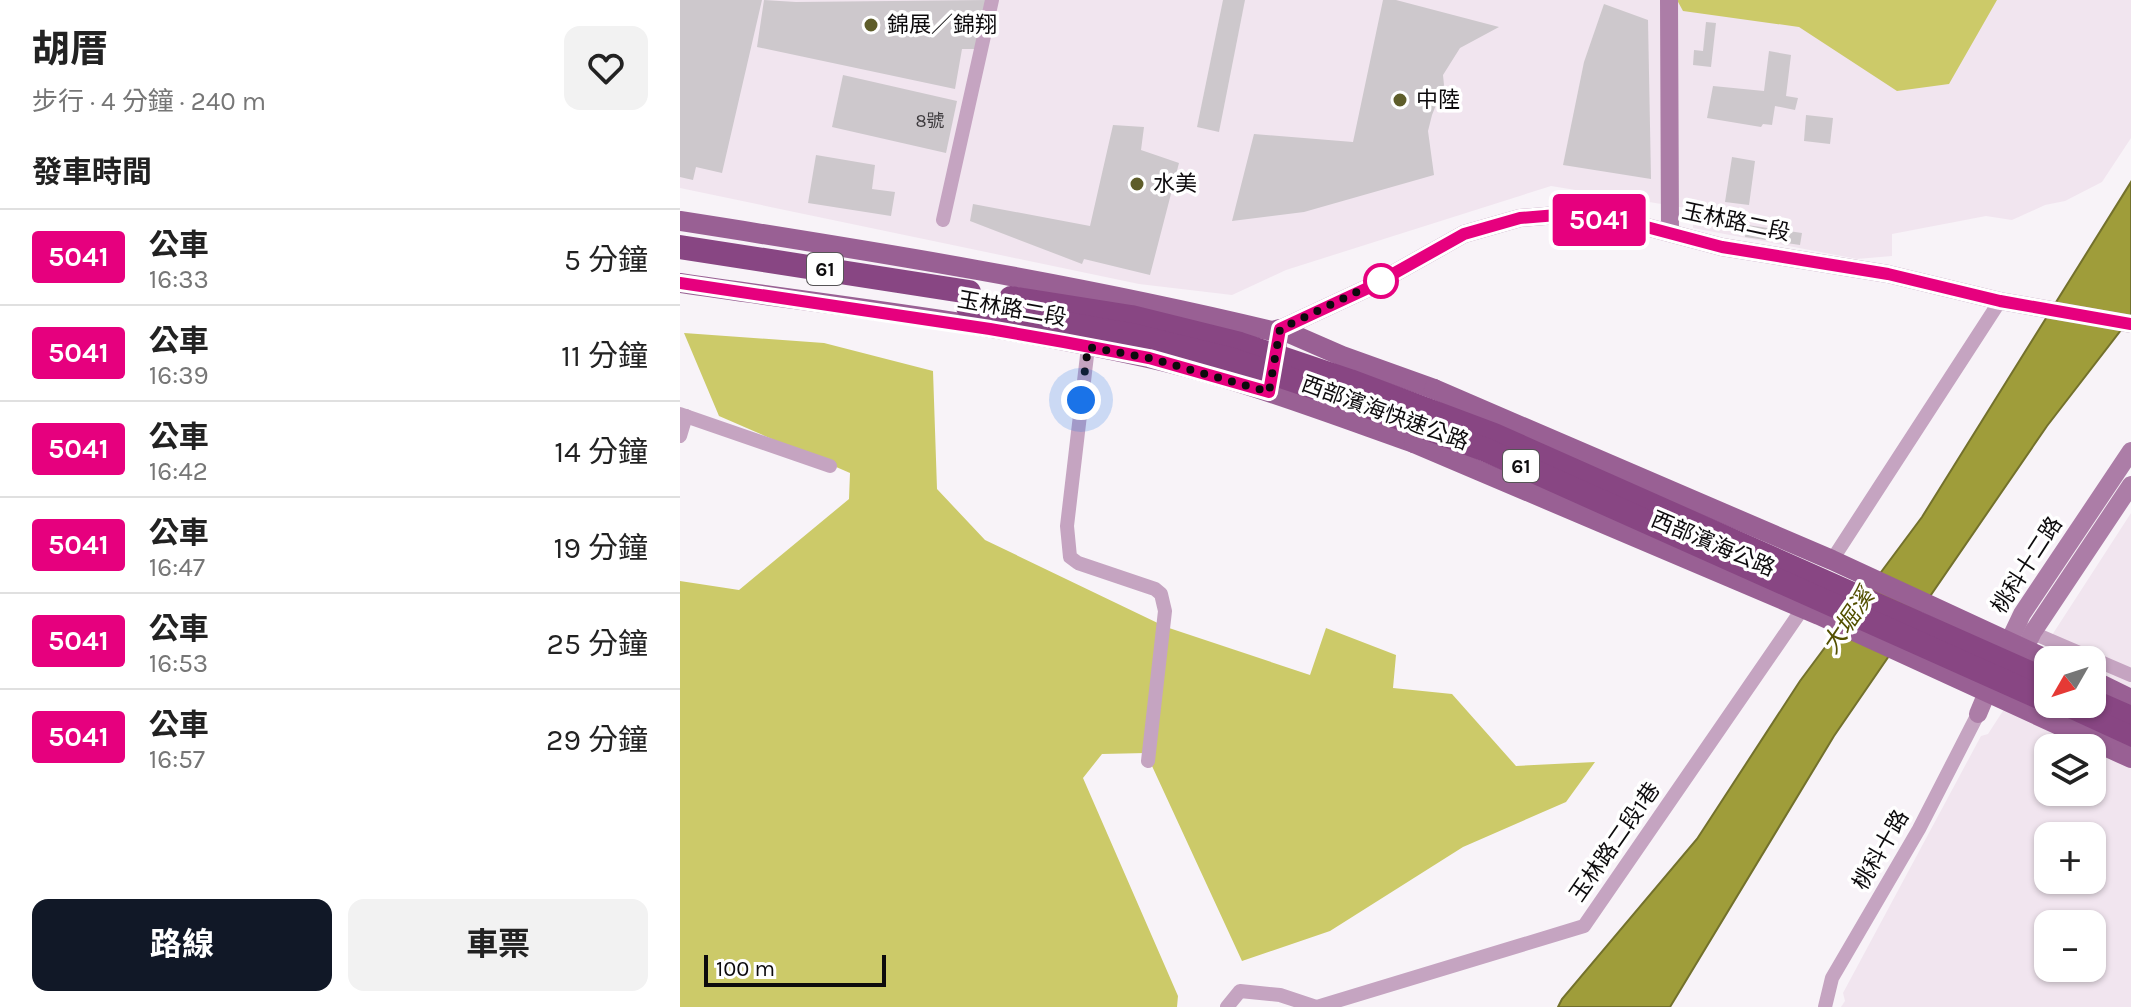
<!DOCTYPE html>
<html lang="zh-TW">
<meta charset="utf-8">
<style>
:root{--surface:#fff;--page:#f2f2f2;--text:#222;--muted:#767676;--line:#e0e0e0;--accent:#111827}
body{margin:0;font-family:Karla,"Noto Sans TC",sans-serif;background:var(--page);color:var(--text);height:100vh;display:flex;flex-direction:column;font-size:30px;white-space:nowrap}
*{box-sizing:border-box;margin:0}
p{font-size:26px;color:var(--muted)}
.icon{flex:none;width:44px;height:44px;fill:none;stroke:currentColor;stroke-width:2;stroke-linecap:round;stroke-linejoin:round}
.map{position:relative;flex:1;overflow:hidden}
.details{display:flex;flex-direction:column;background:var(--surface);width:680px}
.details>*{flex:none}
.badge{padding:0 16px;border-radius:6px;font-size:28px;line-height:52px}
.needle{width:52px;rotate:231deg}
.buttons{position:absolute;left:1354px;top:646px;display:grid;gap:16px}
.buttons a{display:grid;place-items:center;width:72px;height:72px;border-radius:16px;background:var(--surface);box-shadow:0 2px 6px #0004;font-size:40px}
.scale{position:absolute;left:24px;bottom:20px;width:182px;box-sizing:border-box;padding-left:8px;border:4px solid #0d0b0d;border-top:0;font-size:22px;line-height:28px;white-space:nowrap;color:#0d0b0d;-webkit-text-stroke:6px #fff;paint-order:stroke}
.you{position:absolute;width:40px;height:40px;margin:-20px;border:6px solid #fff;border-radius:50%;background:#1a73e8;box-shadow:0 0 0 12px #1a73e833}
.map>.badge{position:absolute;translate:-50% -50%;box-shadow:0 0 0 4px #fff}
h2{padding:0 32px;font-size:30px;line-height:72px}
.round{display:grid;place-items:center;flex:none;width:84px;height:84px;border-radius:16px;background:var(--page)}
.head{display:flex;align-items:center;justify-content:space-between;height:136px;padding:0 32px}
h1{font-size:38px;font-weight:700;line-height:60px}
.action{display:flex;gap:16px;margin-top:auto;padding:16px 32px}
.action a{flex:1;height:92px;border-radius:16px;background:var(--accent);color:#fff;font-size:32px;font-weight:700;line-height:92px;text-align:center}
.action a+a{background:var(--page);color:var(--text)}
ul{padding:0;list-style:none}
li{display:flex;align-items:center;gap:24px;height:96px;padding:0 32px;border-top:2px solid var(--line)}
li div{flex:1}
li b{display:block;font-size:30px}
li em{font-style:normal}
li .badge{min-width:88px;font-weight:700;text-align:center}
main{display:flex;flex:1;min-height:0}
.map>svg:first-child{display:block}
.built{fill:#f1e5ef;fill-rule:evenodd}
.forest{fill:#ccca69}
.water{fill:#9f9d3a;stroke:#73712c;stroke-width:2}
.building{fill:#cdc8cc}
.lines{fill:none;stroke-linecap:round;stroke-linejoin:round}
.street{stroke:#c5a4c1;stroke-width:14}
.secondary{stroke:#ac7da7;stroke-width:18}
.primary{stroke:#996094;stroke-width:20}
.highway{stroke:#884683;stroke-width:24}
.primary-bridge{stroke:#996094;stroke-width:20}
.highway-bridge{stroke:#884683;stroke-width:24}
.line-casing{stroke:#fff;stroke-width:18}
.line{stroke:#e6007e;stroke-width:12}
.walk{stroke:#0d0b0d;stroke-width:8;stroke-dasharray:0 14.4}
.poi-dot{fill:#5e5d2a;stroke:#fff;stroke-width:3}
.stop-dot{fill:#fff;stroke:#e6007e;stroke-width:4}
.labels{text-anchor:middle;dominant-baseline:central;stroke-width:7;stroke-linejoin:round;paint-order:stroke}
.number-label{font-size:18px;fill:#3d3a3d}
.shield{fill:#fff;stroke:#565456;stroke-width:2}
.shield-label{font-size:20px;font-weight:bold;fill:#0d0b0d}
.poi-label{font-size:22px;fill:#0d0b0d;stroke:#fff;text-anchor:start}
.street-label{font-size:22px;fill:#0d0b0d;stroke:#fff}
.water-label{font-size:24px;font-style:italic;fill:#535001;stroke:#fff}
</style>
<main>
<section class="details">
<div class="head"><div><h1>胡厝</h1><p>步行 · 4 分鐘 · 240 m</p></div><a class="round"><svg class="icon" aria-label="heart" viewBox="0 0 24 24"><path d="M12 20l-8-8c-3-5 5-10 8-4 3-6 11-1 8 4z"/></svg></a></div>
<h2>發車時間</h2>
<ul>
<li><span class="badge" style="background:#e6007e;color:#fff">5041</span><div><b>公車</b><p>16:33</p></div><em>5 分鐘</em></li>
<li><span class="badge" style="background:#e6007e;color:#fff">5041</span><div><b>公車</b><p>16:39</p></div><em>11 分鐘</em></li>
<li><span class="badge" style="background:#e6007e;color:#fff">5041</span><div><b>公車</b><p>16:42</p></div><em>14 分鐘</em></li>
<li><span class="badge" style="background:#e6007e;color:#fff">5041</span><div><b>公車</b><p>16:47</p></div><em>19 分鐘</em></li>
<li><span class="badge" style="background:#e6007e;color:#fff">5041</span><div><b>公車</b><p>16:53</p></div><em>25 分鐘</em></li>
<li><span class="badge" style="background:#e6007e;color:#fff">5041</span><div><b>公車</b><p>16:57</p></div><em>29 分鐘</em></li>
</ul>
<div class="action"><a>路線</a><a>車票</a></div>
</section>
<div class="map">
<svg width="1451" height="1007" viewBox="0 0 1451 1007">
<rect width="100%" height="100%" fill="#f8f3f8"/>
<g class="built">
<polygon points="0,0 1451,0 1451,138 1422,182 1385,201 1365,205 1332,220 1306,216 1212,234 1212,256 1177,259 1013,228 1012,209 871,186 606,270 552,295 459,284 0,188"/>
<path d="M1451,513V1007H1161L1165,1001L1163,993L1301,736L1308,734ZM1368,660H1412V704H1368ZM1368,748H1412V792H1368ZM1368,836H1412V880H1368ZM1368,924H1412V968H1368Z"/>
</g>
<g class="forest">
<polygon points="997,0 1317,0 1269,84 1217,91 1119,27 1003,11"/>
<polygon points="4,333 144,343 253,371 257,489 305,540 486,627 630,675 646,628 716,655 713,688 772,694 836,766 915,762 886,802 783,847 650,931 562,961 466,753 422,754 403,778 498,996 497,1007 0,1007 0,581 59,590 169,499 170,473 39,416"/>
</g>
<polygon class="water" points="1451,182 1451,317 1367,426 1154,736 990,1007 878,1007 882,999 1017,839 1120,681 1242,517"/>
<g class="building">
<polygon points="0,0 82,0 42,173 16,167 13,180 0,177"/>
<polygon points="84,0 116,2 308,0 297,49 282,49 275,89 77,47"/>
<polygon points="543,0 565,0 539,132 517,127"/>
<polygon points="703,0 716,0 819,27 780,48 763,75 764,85 752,115 748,131 754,175 624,212 552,221 574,134 673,142"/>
<polygon points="924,4 968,20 971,179 883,165 904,62"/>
<polygon points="1026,22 1036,23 1031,67 1013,65 1014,50 1023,51"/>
<polygon points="1089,51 1111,55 1106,96 1118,98 1115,110 1095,106 1092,125 1083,124 1081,127 1027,118 1033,86 1084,91"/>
<polygon points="163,75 277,101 266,153 152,127"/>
<polygon points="1126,115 1153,118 1150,144 1124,141"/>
<polygon points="433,125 464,127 461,150 499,163 470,275 404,259 402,264 290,221 293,204 410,226"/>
<polygon points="136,155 195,165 192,189 215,192 211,216 128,203"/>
<polygon points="1052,157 1075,161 1069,205 1045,202"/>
<polygon points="1067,225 1122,233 1120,245 1065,237"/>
</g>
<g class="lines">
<g class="street">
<polyline points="263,220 312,0"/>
<polyline points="408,347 387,526 390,557 398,563 475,589 481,594 485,611 468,761"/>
<polyline points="0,414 150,466"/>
<polyline points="0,436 6,416"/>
<polyline points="1152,560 1320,301"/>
<polyline points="1346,630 1451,675"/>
<polyline points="547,1007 560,991 600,995 636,1007"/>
<polyline points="637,1007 904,926 1123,608"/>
<polyline points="1145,1007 1152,978 1239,829 1298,714"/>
</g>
<g class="secondary">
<polyline points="989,0 990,233"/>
<polyline points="595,366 600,329 688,288 784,234 840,218 877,215 959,225 1042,247 1208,274 1320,301 1451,324"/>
<polyline points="1323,654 1342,614 1451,451"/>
<polyline points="1339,660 1353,632 1451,485"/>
<polyline points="1298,714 1313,678"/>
</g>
<g class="primary">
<path d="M0,221C198,252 397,284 592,331L600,329L662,356L754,389"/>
<path d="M0,283C156,306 314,323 468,358C558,378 646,412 734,443"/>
<polyline points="1412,680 1451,699"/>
</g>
<g class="highway">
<polyline points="0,247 289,292"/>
<polyline points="1412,701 1451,718"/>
<polyline points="1376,704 1451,738"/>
</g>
<g class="primary-bridge">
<polyline points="754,389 1152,560 1368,660"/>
<polyline points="734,443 1139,615 1451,758"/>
</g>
<g class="highway-bridge">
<polyline points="331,298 451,317 560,344 670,381 814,435 1368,681"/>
<polyline points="288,307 451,335 553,360 666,398 806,450 1368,701"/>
</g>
</g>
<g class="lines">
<defs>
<polyline id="line" points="0,283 310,329 384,342 469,358 589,392 600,329 688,288 784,234 840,218 877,215 959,225 1042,247 1208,274 1320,301 1451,324"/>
</defs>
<use href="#line" class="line-casing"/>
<use href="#line" class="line"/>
<polyline class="walk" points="401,400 408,347 469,358 589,392 600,329 712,275 701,281"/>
</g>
<g class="poi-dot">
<circle cx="191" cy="25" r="8"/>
<circle cx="720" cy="100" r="8"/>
<circle cx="457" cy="184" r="8"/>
</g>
<circle class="stop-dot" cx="701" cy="281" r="16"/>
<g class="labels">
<g class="number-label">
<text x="250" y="121">8號</text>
</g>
<g class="shield">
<rect x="127" y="253" width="36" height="32" rx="6"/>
<rect x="823" y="450" width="36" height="32" rx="6"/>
</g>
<g class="shield-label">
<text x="145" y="269">61</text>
<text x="841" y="466">61</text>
</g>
<g class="poi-label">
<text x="207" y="25">錦展／錦翔</text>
<text x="736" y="100">中陸</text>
<text x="473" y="184">水美</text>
</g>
<g class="street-label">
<text transform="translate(1056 222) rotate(12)">玉林路二段</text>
<text transform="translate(332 309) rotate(10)">玉林路二段</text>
<text transform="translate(705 413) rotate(20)">西部濱海快速公路</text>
<text transform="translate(1033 544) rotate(23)">西部濱海公路</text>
<text transform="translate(1347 565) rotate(-57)">桃科十二路</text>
<text transform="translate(935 842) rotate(-55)">玉林路二段1巷</text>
<text transform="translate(1201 850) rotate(-60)">桃科十路</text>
</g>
<g class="water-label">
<text transform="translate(1168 621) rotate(-56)">大堀溪</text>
</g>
</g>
</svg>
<div class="buttons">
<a><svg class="needle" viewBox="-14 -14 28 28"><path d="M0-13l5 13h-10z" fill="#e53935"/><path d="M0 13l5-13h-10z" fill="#767676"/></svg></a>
<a><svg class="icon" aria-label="layers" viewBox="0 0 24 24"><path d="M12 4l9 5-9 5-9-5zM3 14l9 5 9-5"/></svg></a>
<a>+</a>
<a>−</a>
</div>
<div class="scale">100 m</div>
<div class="you" style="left:401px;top:400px"></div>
<b class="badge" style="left:919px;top:220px;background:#e6007e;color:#fff">5041</b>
</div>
</main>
